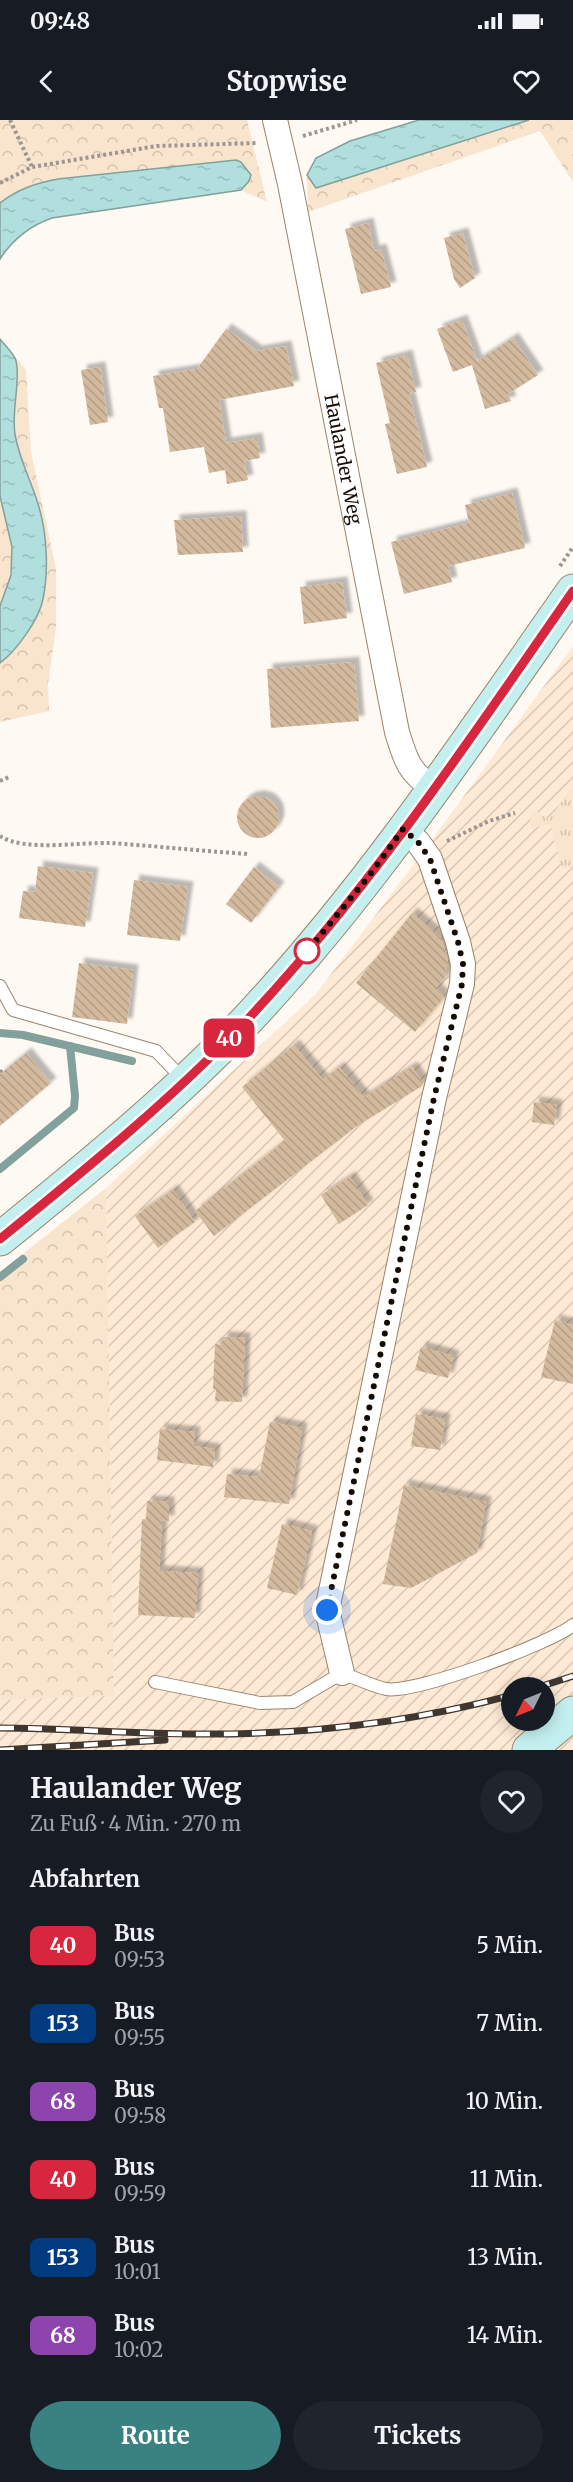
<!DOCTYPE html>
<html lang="de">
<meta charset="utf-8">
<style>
:root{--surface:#171b24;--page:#20242c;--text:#f1f3f6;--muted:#9ea1a6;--accent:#398281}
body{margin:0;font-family:Merriweather,serif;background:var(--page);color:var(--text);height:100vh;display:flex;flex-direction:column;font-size:22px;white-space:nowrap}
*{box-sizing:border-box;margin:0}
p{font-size:20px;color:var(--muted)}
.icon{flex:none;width:33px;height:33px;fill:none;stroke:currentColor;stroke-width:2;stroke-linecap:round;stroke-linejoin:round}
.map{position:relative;height:1630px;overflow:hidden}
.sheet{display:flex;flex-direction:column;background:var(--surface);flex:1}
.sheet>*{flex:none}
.badge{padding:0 12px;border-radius:9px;font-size:21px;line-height:39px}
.needle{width:39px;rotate:227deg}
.fabs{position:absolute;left:501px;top:1557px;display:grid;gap:12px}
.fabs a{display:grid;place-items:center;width:54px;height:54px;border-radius:50%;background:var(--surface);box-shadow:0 3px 15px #0003;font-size:30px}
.you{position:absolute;width:30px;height:30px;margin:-15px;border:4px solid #fff;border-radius:50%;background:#1a73e8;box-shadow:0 0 0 9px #1a73e833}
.map>.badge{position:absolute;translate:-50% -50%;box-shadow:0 0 0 3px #fff}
h2{padding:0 30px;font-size:22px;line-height:54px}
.round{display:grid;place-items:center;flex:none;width:63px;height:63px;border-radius:32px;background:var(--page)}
.head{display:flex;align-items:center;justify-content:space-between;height:102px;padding:0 30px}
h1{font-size:28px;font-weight:700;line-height:45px}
.action{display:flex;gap:12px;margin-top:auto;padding:12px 30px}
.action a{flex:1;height:69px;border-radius:36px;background:var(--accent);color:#fff;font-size:24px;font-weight:700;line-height:69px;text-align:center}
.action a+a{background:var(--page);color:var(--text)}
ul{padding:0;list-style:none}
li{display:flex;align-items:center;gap:18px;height:78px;padding:0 30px}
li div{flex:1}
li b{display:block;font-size:22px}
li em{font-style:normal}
li .badge{min-width:66px;font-weight:700;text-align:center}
.status{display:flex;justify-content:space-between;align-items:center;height:42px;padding:0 30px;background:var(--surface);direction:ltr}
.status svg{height:16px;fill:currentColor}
header{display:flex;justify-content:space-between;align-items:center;height:78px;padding:0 30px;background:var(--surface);font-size:27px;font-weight:700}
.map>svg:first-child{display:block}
.industrial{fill:url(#industrial-furrows);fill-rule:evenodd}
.grass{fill:url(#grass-tufts)}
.forest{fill:url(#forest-crowns)}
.water{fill:url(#water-ripples);stroke:#82a09c;stroke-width:1.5}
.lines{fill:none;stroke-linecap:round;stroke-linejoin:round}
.stream{stroke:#82a09c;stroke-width:8}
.building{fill:url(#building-back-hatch);filter:url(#shadow)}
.service-casing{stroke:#9c836a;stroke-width:14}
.minor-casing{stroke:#9c836a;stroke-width:26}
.secondary-casing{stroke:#9c836a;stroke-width:35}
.path{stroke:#9d9690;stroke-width:4;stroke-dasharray:3 3;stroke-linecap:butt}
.service{stroke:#fff;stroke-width:12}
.minor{stroke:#fff;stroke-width:24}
.secondary{stroke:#c3f0ef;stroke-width:33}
.rail-casing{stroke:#3f372f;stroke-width:7}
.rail{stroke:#fff;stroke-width:4.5;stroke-dasharray:14;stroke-linecap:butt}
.line-casing{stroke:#fff;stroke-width:14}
.line{stroke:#d7263d;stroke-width:9}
.walk{stroke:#150c04;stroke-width:6;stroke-dasharray:0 10.8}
.stop-dot{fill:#fff;stroke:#d7263d;stroke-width:3}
.labels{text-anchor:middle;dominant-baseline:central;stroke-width:4.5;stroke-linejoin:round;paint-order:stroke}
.street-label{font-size:18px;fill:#150c04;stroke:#fff}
</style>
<div class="status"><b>09:48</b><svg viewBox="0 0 49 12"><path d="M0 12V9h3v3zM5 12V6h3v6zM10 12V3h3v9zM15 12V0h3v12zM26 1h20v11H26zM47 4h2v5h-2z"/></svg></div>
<header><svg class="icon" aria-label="back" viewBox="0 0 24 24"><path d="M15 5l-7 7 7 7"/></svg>Stopwise<svg class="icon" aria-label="heart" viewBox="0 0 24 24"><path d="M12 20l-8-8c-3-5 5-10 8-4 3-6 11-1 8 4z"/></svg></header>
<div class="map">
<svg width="573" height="1630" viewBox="0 0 573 1630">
<defs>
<pattern id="industrial-furrows" width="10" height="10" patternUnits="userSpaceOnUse" patternTransform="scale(1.5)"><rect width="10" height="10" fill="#fde9d4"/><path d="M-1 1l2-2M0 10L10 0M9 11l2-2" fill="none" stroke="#d8c7b4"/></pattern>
<pattern id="grass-tufts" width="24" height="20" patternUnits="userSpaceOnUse" patternTransform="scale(1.5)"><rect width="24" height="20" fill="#f9e4ce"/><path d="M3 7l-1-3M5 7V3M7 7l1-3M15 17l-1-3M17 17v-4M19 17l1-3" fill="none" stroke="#d5c2af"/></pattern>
<pattern id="forest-crowns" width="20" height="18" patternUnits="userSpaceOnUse" patternTransform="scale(1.5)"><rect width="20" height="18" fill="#f9e4ce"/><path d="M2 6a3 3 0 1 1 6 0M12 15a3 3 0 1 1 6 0" fill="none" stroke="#d5c2af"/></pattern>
<pattern id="water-ripples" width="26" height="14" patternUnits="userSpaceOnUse" patternTransform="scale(1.5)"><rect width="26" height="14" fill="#b0dfdd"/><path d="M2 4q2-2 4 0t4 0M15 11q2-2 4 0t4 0" fill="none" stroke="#96bebc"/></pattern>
<pattern id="building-back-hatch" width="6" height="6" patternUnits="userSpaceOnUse" patternTransform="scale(1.5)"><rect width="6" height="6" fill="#d3b99d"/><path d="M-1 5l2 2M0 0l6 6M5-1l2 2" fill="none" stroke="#b49e86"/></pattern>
<filter id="shadow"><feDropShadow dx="5.5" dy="-5.5" stdDeviation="1.5" flood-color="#0004"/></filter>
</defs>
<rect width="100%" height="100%" fill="#fef9f3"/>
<path class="industrial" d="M573,526V1630H0V1580L114,1575L106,1068L316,874L435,716ZM512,1568H544V1600H512Z"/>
<polygon class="grass" points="573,665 573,746 562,749 550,704 532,708 530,697 534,690 549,700"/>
<g class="forest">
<path d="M0,0H247L267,82L241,70L249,61L251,55L241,42L236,40L58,59C36,63 18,69 0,83Z"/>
<polygon points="529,0 573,0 573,62 540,11 308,92 307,55 317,68"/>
<path d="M12,233L26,250L31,332L56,448V507L48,564L49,591L0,602V543C16,531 39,500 43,480C49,450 47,412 38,384C32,364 21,344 17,323C11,296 16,269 16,241Z"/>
<path d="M0,376C11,419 19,444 0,486Z"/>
<polygon points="106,1068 114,1576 0,1580 0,1152"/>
</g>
<g class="water">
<polygon points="419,0 529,0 316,68 307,55 316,38 350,21"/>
<path d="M236,40L241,42L251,55L249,61L241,70L52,98C29,106 13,119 0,139V83C18,69 36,63 58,59Z"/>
<path d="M0,219C5,226 14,233 16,241C21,261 11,291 15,314C19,339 31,360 38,384C47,412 49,450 43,479C39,500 16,531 0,543V486L11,455L12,427L0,376Z"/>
</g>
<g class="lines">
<g class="stream">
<polyline points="0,913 23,915 132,941"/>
<polyline points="0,1049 74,988 75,976 70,926"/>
<polyline points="0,1157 23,1139"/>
</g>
</g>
<g class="building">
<polygon points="368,103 374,131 381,129 391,167 361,174 345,109"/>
<polygon points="463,113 475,158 460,168 454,159 444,118"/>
<polygon points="462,200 477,241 513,218 538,255 508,274 511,281 485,289 472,245 453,252 437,209"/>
<polygon points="226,209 257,231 286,226 294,266 219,280 226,323 257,318 260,338 244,341 248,360 227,364 225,350 209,353 204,327 170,332 163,288 159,288 153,256 197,249"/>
<polygon points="407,235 416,272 409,274 427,347 397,354 385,304 390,303 376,243"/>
<polygon points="100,247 108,302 90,305 81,250"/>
<polygon points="512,373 525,428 448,446 452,462 404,474 391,422 469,403 465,385"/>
<polygon points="241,396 243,432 178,435 174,400"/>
<polygon points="342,462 347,498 304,504 300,467"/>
<polygon points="354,542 359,601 271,608 267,549"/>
<circle cx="258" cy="697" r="21"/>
<polygon points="38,746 93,753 85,807 19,798 23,771 35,772"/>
<polygon points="254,747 279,767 251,803 226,784"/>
<polygon points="134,760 188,767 180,821 127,815"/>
<polygon points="412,793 441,818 448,841 445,857 436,868 444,877 415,912 356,863"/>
<polygon points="79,843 133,850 127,904 72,897"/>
<polygon points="294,925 323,960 339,947 364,977 412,947 423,963 422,966 357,1006 214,1116 195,1091 285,1021 242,967"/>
<polygon points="26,933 51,963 0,1006 0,954"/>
<polygon points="534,982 557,985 554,1005 532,1002"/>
<polygon points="350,1057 368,1085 339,1104 321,1075"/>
<polygon points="173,1070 195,1102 158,1128 135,1096"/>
<polygon points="555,1200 573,1205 573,1264 541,1257"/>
<polygon points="223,1217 245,1218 242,1282 215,1281 216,1269 213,1269 215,1224 222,1225"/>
<polygon points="421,1227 454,1236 448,1258 415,1250"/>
<polygon points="416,1294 445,1299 440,1330 411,1326"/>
<polygon points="270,1302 302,1308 289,1384 224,1377 227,1354 259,1357"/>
<polygon points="160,1309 195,1312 193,1326 215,1329 213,1347 157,1340"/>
<polygon points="404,1365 486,1382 477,1433 411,1468 383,1464"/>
<polygon points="147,1381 169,1382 169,1401 162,1400 159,1451 198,1453 195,1498 138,1495 142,1399 146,1400"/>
<polygon points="282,1404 312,1411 297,1475 267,1468"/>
</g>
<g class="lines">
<defs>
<g id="service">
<polyline points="0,866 13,890 156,931 184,960"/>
<path d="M155,1562L260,1583L293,1582L342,1553C356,1558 372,1566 386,1569C414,1574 550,1524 573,1505"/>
</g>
<g id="minor">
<path id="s1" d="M275,0L290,64L397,612C406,641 408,650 433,669"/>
<polyline points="342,1553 327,1490 434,978 462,864 463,844 458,822 430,739 418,722 403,709"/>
</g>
<g id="secondary">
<path d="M0,1119C85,1050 172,979 247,900C370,769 470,618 573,471"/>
<polyline points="529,1630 573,1593"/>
</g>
</defs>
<use href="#service" class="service-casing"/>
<use href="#minor" class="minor-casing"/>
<use href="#secondary" class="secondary-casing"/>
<g class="path">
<polyline points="10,0 32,47"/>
<polyline points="303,16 357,0"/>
<polyline points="0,63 32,47 157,26 258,23"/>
<polyline points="560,446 573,427"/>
<polyline points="0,661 9,657"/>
<path d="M0,716C24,732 80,722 110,723C156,726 202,731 249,734"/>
<polyline points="447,721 489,701 515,693"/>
<polyline points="0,950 2,953"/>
</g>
<use href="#service" class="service"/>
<use href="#minor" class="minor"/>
<use href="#secondary" class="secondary"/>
<defs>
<g id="rail">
<polyline points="536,1568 573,1556"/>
<path d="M0,1608C65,1608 131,1614 196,1614C302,1615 409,1603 512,1575"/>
<polyline points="0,1630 165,1620"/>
</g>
</defs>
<use href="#rail" class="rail-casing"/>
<use href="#rail" class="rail"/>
</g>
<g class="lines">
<defs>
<path id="line" d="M0,1119C85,1050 172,979 247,900C370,769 471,618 573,471"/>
</defs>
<use href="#line" class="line-casing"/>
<use href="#line" class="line"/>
<polyline class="walk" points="307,831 305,834 369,756 403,709 418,722 430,739 458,822 463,844 462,864 434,978 327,1490"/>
</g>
<circle class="stop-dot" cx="307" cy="831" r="12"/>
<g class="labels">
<g class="street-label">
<text stroke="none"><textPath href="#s1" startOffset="346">Haulander Weg</textPath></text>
</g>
</g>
</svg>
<div class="fabs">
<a><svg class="needle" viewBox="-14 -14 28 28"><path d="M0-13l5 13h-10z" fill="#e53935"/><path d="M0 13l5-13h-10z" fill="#9ea1a6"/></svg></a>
</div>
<div class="you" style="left:327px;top:1490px"></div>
<b class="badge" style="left:229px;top:918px;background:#d7263d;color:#fff">40</b>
</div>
<section class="sheet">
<div class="head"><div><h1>Haulander Weg</h1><p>Zu Fuß · 4 Min. · 270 m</p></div><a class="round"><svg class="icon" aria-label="heart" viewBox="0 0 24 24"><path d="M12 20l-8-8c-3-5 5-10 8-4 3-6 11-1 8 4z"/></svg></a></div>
<h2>Abfahrten</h2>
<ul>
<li><span class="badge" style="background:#d7263d;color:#fff">40</span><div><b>Bus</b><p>09:53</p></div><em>5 Min.</em></li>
<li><span class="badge" style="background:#003b80;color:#fff">153</span><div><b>Bus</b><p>09:55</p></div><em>7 Min.</em></li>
<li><span class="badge" style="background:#8e44ad;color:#fff">68</span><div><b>Bus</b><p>09:58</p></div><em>10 Min.</em></li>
<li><span class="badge" style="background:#d7263d;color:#fff">40</span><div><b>Bus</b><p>09:59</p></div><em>11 Min.</em></li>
<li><span class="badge" style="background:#003b80;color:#fff">153</span><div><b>Bus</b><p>10:01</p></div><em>13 Min.</em></li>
<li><span class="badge" style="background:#8e44ad;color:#fff">68</span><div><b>Bus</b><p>10:02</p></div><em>14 Min.</em></li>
</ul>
<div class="action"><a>Route</a><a>Tickets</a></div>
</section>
